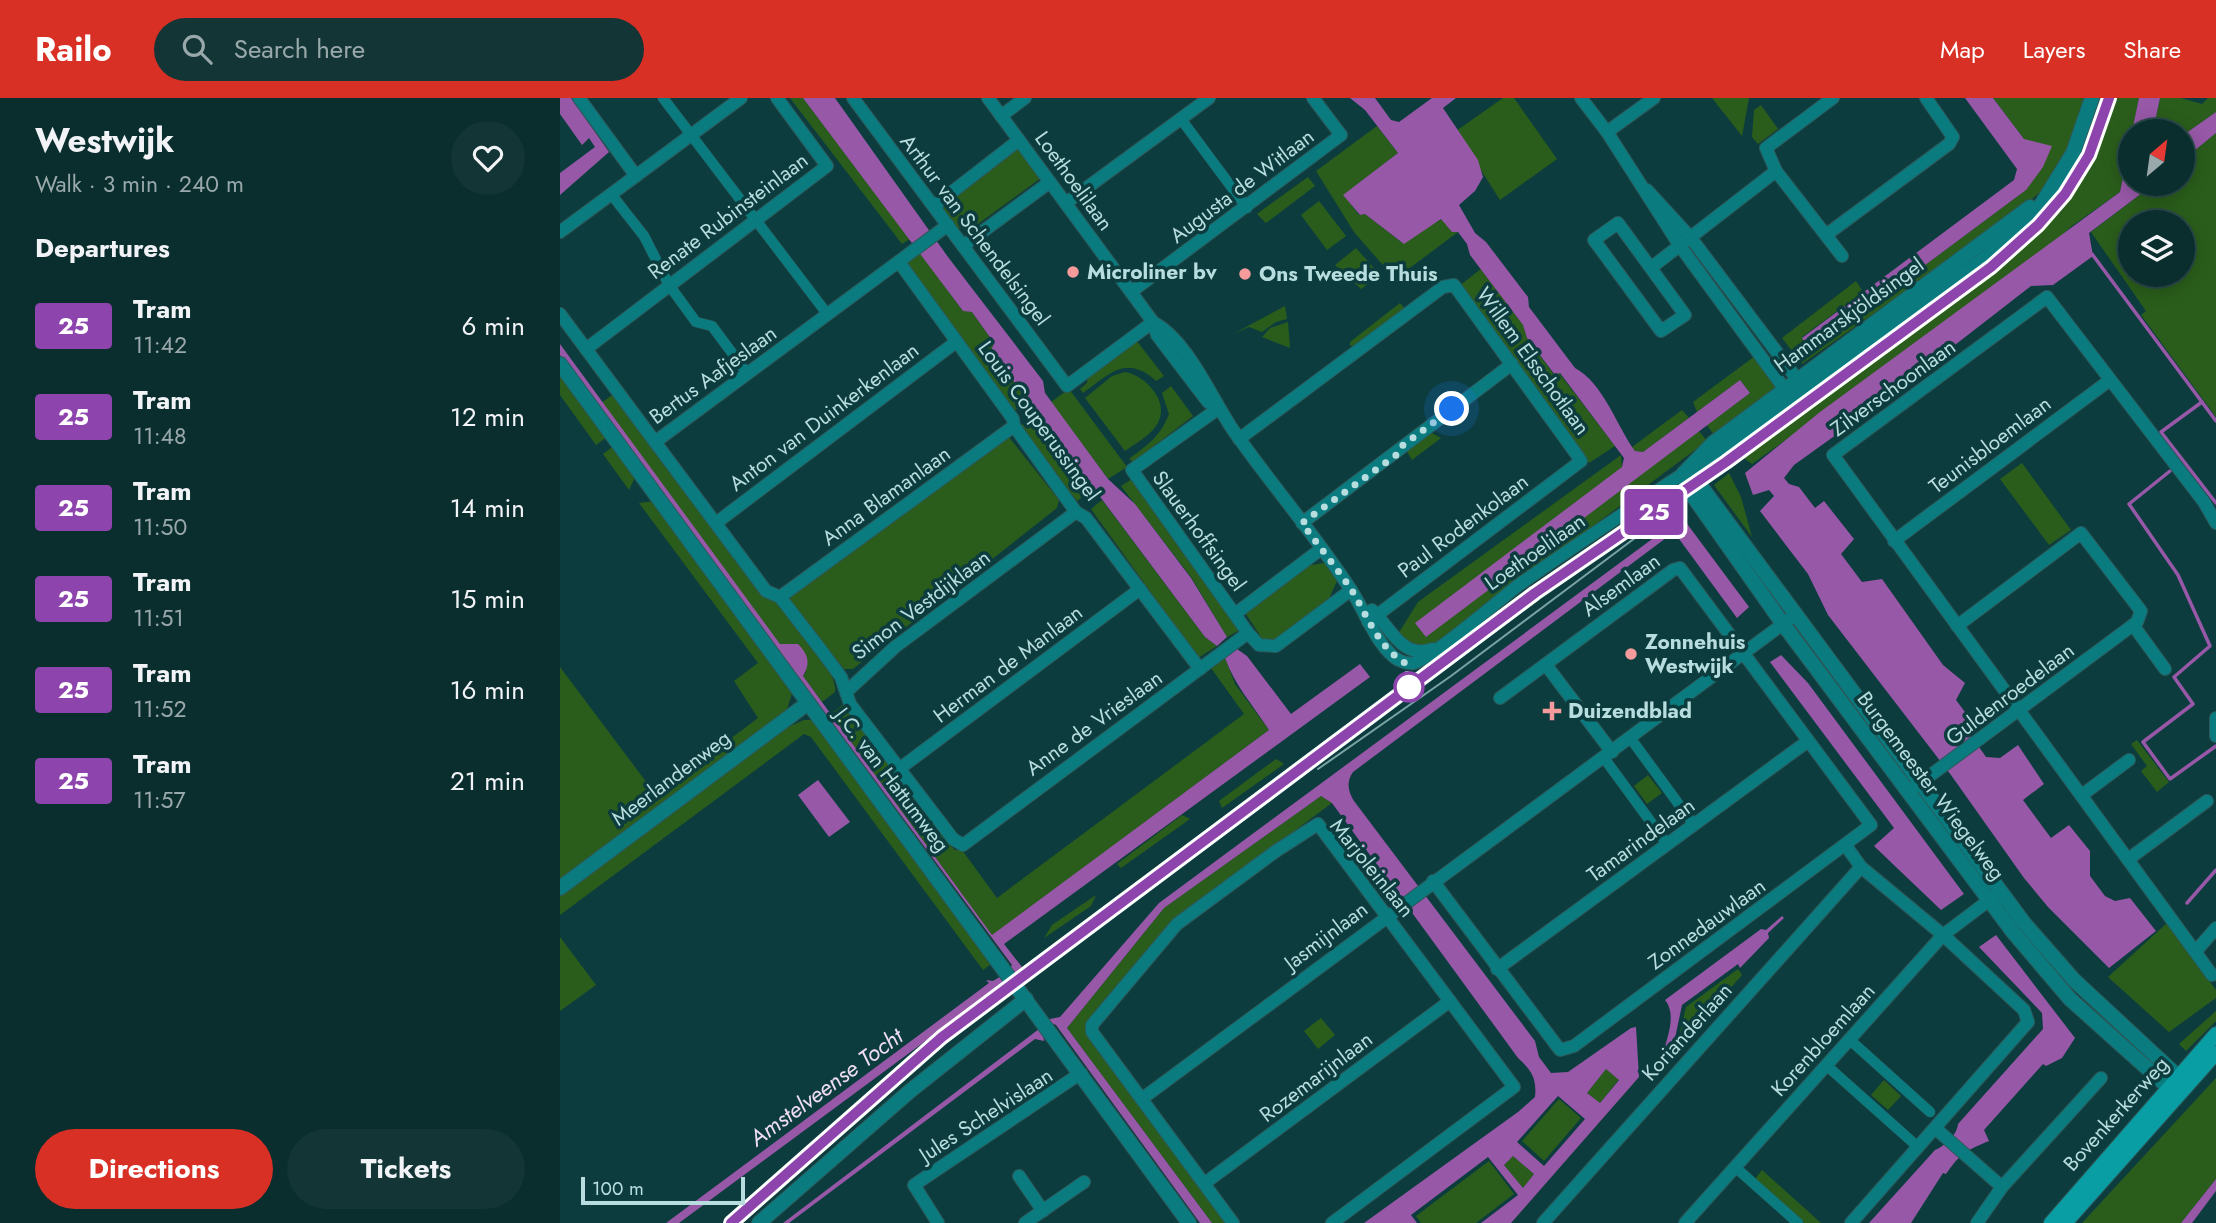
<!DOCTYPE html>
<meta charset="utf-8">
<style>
:root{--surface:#0a2d2e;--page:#133536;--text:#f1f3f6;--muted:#99a8aa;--line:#2a494a;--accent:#d93025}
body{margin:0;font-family:Jost,sans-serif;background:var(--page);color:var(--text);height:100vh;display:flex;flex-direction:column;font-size:26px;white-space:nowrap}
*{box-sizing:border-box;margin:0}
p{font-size:23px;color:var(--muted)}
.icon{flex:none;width:38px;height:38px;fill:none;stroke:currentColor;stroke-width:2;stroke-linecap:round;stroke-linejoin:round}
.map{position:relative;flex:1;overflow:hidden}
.sheet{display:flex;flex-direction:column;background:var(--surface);width:560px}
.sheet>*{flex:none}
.badge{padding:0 14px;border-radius:5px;font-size:24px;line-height:46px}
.needle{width:46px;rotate:29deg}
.controls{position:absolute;left:1558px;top:21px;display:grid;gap:14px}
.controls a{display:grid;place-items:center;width:77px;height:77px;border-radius:50%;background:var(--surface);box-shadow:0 4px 18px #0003,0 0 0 2px var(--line);font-size:35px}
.scale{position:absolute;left:21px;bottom:18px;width:164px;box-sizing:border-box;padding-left:7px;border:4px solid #b7dddf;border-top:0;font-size:19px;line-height:24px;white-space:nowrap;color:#b7dddf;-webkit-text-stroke:5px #0d3c3e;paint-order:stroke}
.you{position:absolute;width:35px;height:35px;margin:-18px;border:5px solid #fff;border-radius:50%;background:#1a73e8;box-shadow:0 0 0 10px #1a73e833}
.map>.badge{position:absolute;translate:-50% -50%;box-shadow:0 0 0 4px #fff}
h2{padding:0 35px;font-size:26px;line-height:63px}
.round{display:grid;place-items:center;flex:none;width:74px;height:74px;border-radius:37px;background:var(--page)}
.summary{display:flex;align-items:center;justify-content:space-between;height:119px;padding:0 35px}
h1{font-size:33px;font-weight:700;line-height:52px}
.button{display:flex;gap:14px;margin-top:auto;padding:14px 35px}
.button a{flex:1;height:80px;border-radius:42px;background:var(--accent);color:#fff;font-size:28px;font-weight:700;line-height:80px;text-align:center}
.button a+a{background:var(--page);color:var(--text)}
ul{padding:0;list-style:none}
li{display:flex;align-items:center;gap:21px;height:91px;padding:0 35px}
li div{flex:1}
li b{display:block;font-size:26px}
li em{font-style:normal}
li .badge{min-width:77px;font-weight:700;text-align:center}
header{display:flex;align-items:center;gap:42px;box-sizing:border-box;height:98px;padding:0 35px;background:var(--accent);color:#fff}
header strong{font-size:33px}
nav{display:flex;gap:38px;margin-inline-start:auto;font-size:24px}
.search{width:490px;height:63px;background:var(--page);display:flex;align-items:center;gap:18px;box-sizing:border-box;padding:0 24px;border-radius:38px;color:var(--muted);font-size:26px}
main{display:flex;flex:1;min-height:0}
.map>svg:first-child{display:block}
.green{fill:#2a5d1b;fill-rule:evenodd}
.water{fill:#9758a7;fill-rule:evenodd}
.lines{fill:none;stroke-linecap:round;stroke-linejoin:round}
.stream{stroke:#9758a7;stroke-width:3.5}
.pedestrian-casing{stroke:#2c595b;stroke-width:11}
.minor-casing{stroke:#2c595b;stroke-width:14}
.tertiary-casing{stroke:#2c595b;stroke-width:16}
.secondary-casing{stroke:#2c595b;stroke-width:16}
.pedestrian{stroke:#0a7b7f;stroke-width:10}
.minor{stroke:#0a7b7f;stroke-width:12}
.tertiary{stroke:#0a7b7f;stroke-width:14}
.secondary{stroke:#099ea3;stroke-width:14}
.tram{stroke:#7aa3a5;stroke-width:2}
.line-casing{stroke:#fff;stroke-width:16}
.line{stroke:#8e44ad;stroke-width:10}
.walk{stroke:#b7dddf;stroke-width:7;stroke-dasharray:0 12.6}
.poi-dot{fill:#f59b9c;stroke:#0d3c3e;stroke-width:2.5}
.stop-dot{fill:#fff;stroke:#8e44ad;stroke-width:3.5}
.labels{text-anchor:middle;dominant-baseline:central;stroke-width:7;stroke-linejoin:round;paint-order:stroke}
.street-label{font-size:21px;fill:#b7dddf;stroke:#0d3c3e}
.poi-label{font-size:21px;font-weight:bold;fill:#b7dddf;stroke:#0d3c3e;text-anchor:start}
.water-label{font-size:23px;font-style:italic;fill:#efdef3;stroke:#0d3c3e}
</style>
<header>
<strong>Railo</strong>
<div class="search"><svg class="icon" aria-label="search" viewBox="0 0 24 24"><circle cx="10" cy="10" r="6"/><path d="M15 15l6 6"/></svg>Search here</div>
<nav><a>Map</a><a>Layers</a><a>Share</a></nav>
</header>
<main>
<section class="sheet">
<div class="summary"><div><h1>Westwijk</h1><p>Walk · 3 min · 240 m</p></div><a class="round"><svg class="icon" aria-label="heart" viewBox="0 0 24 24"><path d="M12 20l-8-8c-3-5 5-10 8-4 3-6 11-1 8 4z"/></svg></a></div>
<h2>Departures</h2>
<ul>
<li><span class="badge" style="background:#8e44ad;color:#fff">25</span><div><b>Tram</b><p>11:42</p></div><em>6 min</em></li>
<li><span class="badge" style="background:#8e44ad;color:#fff">25</span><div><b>Tram</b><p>11:48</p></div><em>12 min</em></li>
<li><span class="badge" style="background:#8e44ad;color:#fff">25</span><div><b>Tram</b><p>11:50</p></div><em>14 min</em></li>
<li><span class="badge" style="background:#8e44ad;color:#fff">25</span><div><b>Tram</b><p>11:51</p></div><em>15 min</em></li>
<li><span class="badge" style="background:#8e44ad;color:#fff">25</span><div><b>Tram</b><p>11:52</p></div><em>16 min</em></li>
<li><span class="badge" style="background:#8e44ad;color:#fff">25</span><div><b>Tram</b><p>11:57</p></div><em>21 min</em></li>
</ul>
<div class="button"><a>Directions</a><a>Tickets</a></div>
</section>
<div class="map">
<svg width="1656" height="1125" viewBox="0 0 1656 1125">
<rect width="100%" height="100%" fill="#0d3c3e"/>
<g class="green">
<polygon points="230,0 243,0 350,141 342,146"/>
<polygon points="943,0 954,0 997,61 940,102 896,33"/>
<polygon points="1152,0 1189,0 1182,38"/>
<polygon points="1433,0 1524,0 1510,46 1485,90 1452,118 1242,266 1222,240 1296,183 1303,194 1242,239 1251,252 1466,92 1464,41"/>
<path d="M1545,0H1579L1560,94L1512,128L1452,181L1192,366L1176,354L1498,116C1531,83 1536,44 1545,0Z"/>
<polygon points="1600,0 1621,0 1642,6 1648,0 1656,0 1656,14 1622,38 1622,33 1593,33"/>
<polygon points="1201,7 1218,31 1198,46 1192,39 1194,12"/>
<polygon points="817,28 838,55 784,97 799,117 805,116 841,144 882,121 892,134 898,134 835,181 794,134 756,73"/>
<path d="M1656,35V319L1581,217L1586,213L1531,134L1594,86H1622V63ZM1570,124H1622V177H1570Z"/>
<polygon points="458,49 481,80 411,131 396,130 383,111 386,104"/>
<polygon points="748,79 755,88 706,125 697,116"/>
<polygon points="759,103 786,138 767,152 741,117"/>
<polygon points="796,150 814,170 817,179 801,191 775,167"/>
<polygon points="359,153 402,212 412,214 434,245 432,253 468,303 452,314 346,173 346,163"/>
<polygon points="921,171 963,227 967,240 994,277 999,275 1055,348 1029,365 899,188"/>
<polygon points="840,205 845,211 793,249 790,247 790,244"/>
<polygon points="725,208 727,221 716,224 702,234 689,229 673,236"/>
<polygon points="728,224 730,250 702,239 710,230"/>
<path d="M576,242L604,278L596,283C566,256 550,276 523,295L520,291L527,285L528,277Z"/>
<polygon points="1195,258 1218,291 1154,337 1147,327 1190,295 1180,282 1137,314 1133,304"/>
<polygon points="0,273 48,338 36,347 0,297"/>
<path d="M565,274C587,278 612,306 596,328C589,338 575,346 565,353L525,300L552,278Z"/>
<path d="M611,288L633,318L573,364L569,361C590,345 599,340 609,316L602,295Z"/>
<polygon points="509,291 567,369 548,381 491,304"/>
<path d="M55,295L92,343L94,354L203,498L215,503C230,521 279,572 275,594L262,604L243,578L246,574L238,546L220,547L41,305Z"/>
<polygon points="1122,312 1129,320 1083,354 1075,353 1072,349"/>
<polygon points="475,314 534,390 517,403 462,331 462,327"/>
<path d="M1139,333L1147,343L880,542C862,551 851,551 838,536L858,504L1061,357L1062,369L866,538Z"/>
<polygon points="870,334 881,340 852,362 845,350"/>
<polygon points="448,338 499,402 497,410 293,571 284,571 230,502 232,496"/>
<polygon points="55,347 76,377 69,392 43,356"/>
<polygon points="1462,365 1511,432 1489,447 1440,381"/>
<polygon points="1169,375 1181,399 1192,439 1154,387"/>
<polygon points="572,381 680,532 667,539 631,479 561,388"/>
<polygon points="542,402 645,539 657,548 638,560 531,411"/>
<polygon points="94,403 232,595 226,615 0,783 0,569 96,697 198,620 174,583 198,565 79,405"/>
<polygon points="764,465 777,483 768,503 717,542 703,542 686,516 689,508 745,468"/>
<polygon points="665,560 675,586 709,632 432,838 271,616 284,606 383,740 395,752 402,752 437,800 684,616 651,570"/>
<polygon points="244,622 253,622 434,864 423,872 251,639 244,636 0,817 0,797 226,630"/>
<polygon points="1577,642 1609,684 1597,694 1581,673 1587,668 1571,646"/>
<polygon points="716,661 724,666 662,710 659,703"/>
<polygon points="1088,677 1102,695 1087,706 1074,688"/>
<polygon points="761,698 772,705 613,823 528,924 669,1125 652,1125 507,930 604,810"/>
<polygon points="622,717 630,721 561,770 557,766"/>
<polygon points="536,797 531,808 484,840 492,827"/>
<polygon points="1607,825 1656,892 1656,900 1609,934 1548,879"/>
<polygon points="0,839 36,887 0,913"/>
<polygon points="1178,871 1182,877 1121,946 1118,943 1126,909"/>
<polygon points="1656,913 1656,923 1626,953 1619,946"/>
<polygon points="761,920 775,937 758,951 744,933"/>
<polygon points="1046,971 1059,981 1040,1005 1027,995"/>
<polygon points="1656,980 1656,1081 1621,1125 1522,1125"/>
<polygon points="1324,982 1341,998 1328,1012 1311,997"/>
<polygon points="999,1001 1021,1020 984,1063 962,1043"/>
<polygon points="953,1058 974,1076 963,1090 944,1067"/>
<polygon points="929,1063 954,1096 916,1125 861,1125 856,1118"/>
<polygon points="1202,1072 1261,1125 1244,1125 1195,1081"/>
</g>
<g class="water">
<polygon points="0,0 11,0 49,54 0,97 0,75 35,49 29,40 22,47 0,16"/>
<polygon points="243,0 275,0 388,159 483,283 485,295 548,381 575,406 631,480 667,539 657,548 645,539 431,253 434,245 412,214 403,213"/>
<path d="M790,0H815L831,22L839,24L872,0H896L883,10L918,62L923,79L915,93L899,107L915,135L926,144L968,199L969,209L1015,270C1044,286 1056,327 1075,353L1083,354L1180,282L1190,295L866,539L855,525L1062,369L1064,360L1000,275L995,277L967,240L963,227L910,157L907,146L898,134H892L881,121L844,146L805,116L800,117L783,97L838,55L805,12Z"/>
<polygon points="1405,0 1433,0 1464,41 1492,48 1483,69 1466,92 1251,252 1242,240 1454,82 1457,71"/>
<polygon points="1579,0 1600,0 1593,33 1572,33"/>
<polygon points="1656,14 1656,35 1622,63 1622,38"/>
<polygon points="1570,44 1570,86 1594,86 1529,135 1533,158 1493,187 1471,188 1382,257 1369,263 1361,276 1234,367 1224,380 1229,386 1239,389 1255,410 1264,403 1294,441 1281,456 1302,484 1322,481 1383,567 1405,585 1396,602 1411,622 1410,636 1426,659 1440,660 1458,647 1484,686 1463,702 1491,740 1509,727 1530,753 1530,778 1545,798 1555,803 1570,800 1596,833 1549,870 1488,809 1464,780 1391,677 1268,517 1248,476 1200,413 1214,398 1209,392 1193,397 1185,375 1260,314 1560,94"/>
<path d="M0,246L220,546H238C248,556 251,565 243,578L432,837L709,632C693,607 675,588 665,560L677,551L687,558L731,616L800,566L810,579L444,846L462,869L455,875L450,870L452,867L0,257Z"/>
<path d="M1122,419L1189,509L1177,520L1114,434L793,674C786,684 788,693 794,703L975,943L979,959L991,975L1008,974L1071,930L1076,929L1079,979L951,1125H921L958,1097L928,1059L851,1117L857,1125H804L958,1014L975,999C977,980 971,972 958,960L772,705L761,698L604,810L507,930L652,1125H640L496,927L489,924L490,921L500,919L599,805ZM1046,971L1059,982L1040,1005L1027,995ZM998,998L1025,1021L984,1068L957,1044ZM953,1058L974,1076L963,1090L944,1067Z"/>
<polygon points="1221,557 1248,585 1404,796 1381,812 1314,748 1334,730 1210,564"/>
<polygon points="258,682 290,724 269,739 238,697"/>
<path d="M1222,818L1224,820L1208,835L1209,840L1180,870L1178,866L1122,907L1114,945L1103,956C1107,939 1117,917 1105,902L1201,831L1206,832Z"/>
<path d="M1436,837L1515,940L1502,960L1486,968L1483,966L1424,1032L1429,1043C1405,1053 1400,1056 1386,1076L1383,1075L1351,1125H1309L1375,1052C1385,1048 1397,1037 1398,1026L1483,931L1482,915L1419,849Z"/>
<polygon points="443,877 446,881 444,885 119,1125 106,1125 429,885 426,882 433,883"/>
<polygon points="479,931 483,934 484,943 475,941 229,1125 223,1125"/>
<polygon points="1656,1081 1656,1093 1632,1125 1621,1125"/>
</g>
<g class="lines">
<g class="stream">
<polyline points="1532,156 1656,323"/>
<polyline points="1642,304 1601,334 1656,405"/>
<polyline points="1610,373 1569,406 1618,477 1650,548 1614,579 1633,606 1583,644 1610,681 1656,648"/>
<polyline points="1627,805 1656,772"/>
</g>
<defs>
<g id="pedestrian">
<polyline points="103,0 268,217"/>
<polyline points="621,21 687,110"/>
<polyline points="51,96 84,138 109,187 136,224 152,228 187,275"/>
<polyline points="1071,641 1134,727"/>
<polyline points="1044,660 1107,746"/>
<polyline points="1290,942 1370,1014"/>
<polyline points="1266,967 1358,1049"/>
<polyline points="1175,1069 1238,1125"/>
</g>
<g id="minor">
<polyline points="19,0 76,78"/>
<polyline points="293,0 507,288 593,224"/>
<polyline points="428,0 593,224 597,237 648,304 659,310"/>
<polyline points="1021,0 1047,34 1120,148 1229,297"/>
<polyline points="1273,0 1206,50 1216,73 1282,158"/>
<polyline points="441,18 465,0"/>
<polyline points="1047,34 1094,0"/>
<polyline points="1087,92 1131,140 1243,289"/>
<polyline points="506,105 649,0"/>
<polyline points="374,108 459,42"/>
<polygon points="1058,125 1125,217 1101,233 1034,142"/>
<polyline points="388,127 95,344 206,493 220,499 261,552 281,579 290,606 393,741 403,747 688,535"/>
<polyline points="0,134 181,0"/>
<polyline points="1266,137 1389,46 1393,39 1366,0"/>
<polyline points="403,148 490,84"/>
<polyline points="339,164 453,321 454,328 516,414 526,420 640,571"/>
<polyline points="1092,169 1216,73"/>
<polyline points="571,194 781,37 753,0"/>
<polyline points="0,216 95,344"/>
<path d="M593,224C627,242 650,297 671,329C709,384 754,435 791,492C805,513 814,542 834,559C839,563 847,566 854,565C871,561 937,504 956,489C1005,454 1056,421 1106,387L1123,376L1130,378"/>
<polyline points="26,251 267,68 217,0"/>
<polyline points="659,310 572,372 688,535 699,547 716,548 791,492"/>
<polyline points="679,341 883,189 894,187 1017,357 1021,363 808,524"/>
<polyline points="156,425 396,244"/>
<polyline points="742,425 952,266"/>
<polyline points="1334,443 1550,282"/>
<polyline points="220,499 454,328"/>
<path d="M812,512C831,530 842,562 873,551"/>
<polyline points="675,516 761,451"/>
<polyline points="1573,527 1605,571"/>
<polyline points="986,567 1052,654"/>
<polyline points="286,594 335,549 516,414"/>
<polyline points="1656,620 1656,638"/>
<polyline points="339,671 580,491"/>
<polyline points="1352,691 1577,524 1581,513 1521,435 1397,528"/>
<polyline points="1522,697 1569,662"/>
<polyline points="1286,748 1301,769 1383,837 1464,912 1468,924 1291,1125"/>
<polyline points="1570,760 1647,703"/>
<polyline points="873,783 1000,952 1014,948 1311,727 1120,470 1113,472 940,600"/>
<polyline points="1636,853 1656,830"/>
<polyline points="937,871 1248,643"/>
<polyline points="1652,877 1273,357 1487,199 1644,404 1656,425"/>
<polyline points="583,1000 1235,517"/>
<polyline points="1375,1030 1442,1089"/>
<polyline points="459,1078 483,1113"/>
<polyline points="645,1085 890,903"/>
<polyline points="378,1125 354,1087 521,975"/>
<polyline points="465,1125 524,1084"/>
<polyline points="673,1125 532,934 532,927 617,826 716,753 758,726 954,989 772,1125"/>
<polyline points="983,1125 1301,769"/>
<polyline points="1125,1125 1383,837 1436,797"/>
<polyline points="1417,1125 1442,1089 1541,980"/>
</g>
<g id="tertiary">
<polyline points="1532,0 1513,55 1476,115 1428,158 1159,354 1139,370 1134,379 1464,825 1514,882 1626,986"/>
<polyline points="1470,109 1153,345 1123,376 1128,391 1223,526 1453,834 1510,901 1617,997"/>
<polyline points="0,266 629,1125"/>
<polyline points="0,790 248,605"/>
<polyline points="199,1125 350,993 466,901"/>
</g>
<g id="secondary">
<polyline points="1491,1125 1656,936"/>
<polyline points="1505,1125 1656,955"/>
</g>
</defs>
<use href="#pedestrian" class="pedestrian-casing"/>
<use href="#minor" class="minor-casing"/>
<use href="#tertiary" class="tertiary-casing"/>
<use href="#secondary" class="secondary-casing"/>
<use href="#pedestrian" class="pedestrian"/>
<use href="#minor" class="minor"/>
<use href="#tertiary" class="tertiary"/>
<use href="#secondary" class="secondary"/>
<g class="tram">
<polyline points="758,671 891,578 1095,425"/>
<path d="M171,1125L382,939L975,495L1166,364L1450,152C1499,110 1532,63 1549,0"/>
</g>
</g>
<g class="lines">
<defs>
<polyline id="line" points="171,1125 382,939 975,495 1166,364 1431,169 1478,127 1505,96 1529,57 1549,0"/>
</defs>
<use href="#line" class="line-casing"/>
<use href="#line" class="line"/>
<path class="walk" d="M849,589L845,565C818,549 807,517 791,491C776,469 758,447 742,425L839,355L842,348L892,311"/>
</g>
<g class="poi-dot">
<circle cx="513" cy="174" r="7"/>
<circle cx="685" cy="176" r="7"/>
<circle cx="1071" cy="556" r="7"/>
<path d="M988.5 602.5h7v7h7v7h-7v7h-7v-7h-7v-7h7z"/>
</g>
<circle class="stop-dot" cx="849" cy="589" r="14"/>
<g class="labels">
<g class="street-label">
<text transform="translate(514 83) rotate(54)">Loethoelilaan</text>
<text transform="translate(682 88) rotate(-37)">Augusta de Witlaan</text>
<text transform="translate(168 118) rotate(-37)">Renate Rubinsteinlaan</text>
<text transform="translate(415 132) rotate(53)">Arthur van Schendelsingel</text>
<text transform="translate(1289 217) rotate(-36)">Hammarskjöldsingel</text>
<text transform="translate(973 263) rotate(54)">Willem Elsschotlaan</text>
<text transform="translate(153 277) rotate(-36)">Bertus Aafjeslaan</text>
<text transform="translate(1333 290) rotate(-36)">Zilverschoonlaan</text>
<text transform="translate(264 319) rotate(-37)">Anton van Duinkerkenlaan</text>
<text transform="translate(479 323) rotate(54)">Louis Couperussingel</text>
<text transform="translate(1430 347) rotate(-37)">Teunisbloemlaan</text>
<text transform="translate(326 398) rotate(-36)">Anna Blamanlaan</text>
<text transform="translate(903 428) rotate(-37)">Paul Rodenkolaan</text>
<text transform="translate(639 433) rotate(54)">Slauerhoffsingel</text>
<text transform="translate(975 454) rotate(-35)">Loethoelilaan</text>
<text transform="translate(1061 487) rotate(-36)">Alsemlaan</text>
<text transform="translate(361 507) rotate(-37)">Simon Vestdijklaan</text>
<text transform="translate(448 566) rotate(-37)">Herman de Manlaan</text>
<text transform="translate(1450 596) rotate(-37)">Guldenroedelaan</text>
<text transform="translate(534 625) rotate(-36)">Anne de Vrieslaan</text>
<text transform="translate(111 680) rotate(-37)">Meerlandenweg</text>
<text transform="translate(332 682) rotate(53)">J.C. van Hattumweg</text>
<text transform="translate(1371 688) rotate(53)">Burgemeester Wiegelweg</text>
<text transform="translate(1081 742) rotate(-36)">Tamarindelaan</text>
<text transform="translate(812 770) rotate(51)">Marjoleinlaan</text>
<text transform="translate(1147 826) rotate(-36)">Zonnedauwlaan</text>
<text transform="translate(766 838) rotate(-37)">Jasmijnlaan</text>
<text transform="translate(1127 934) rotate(-48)">Korianderlaan</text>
<text transform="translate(1263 942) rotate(-48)">Korenbloemlaan</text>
<text transform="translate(756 979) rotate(-37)">Rozemarijnlaan</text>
<text transform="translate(1556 1016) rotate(-48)">Bovenkerkerweg</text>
<text transform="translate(426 1017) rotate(-33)">Jules Schelvislaan</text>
</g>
<g class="poi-label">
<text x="527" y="174">Microliner bv</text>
<text x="699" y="176">Ons Tweede Thuis</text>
<text x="1085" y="544">Zonnehuis<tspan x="1085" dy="24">Westwijk</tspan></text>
<text x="1008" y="613">Duizendblad</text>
</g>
<g class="water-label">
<text transform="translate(266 989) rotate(-36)">Amstelveense Tocht</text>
</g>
</g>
</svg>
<div class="controls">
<a><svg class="needle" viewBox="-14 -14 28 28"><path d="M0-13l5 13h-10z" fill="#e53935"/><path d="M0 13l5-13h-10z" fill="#99a8aa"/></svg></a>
<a><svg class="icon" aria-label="layers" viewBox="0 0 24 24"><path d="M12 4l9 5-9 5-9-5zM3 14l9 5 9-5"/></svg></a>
</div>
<div class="scale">100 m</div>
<div class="you" style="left:892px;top:311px"></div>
<b class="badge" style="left:1094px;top:414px;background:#8e44ad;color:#fff">25</b>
</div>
</main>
